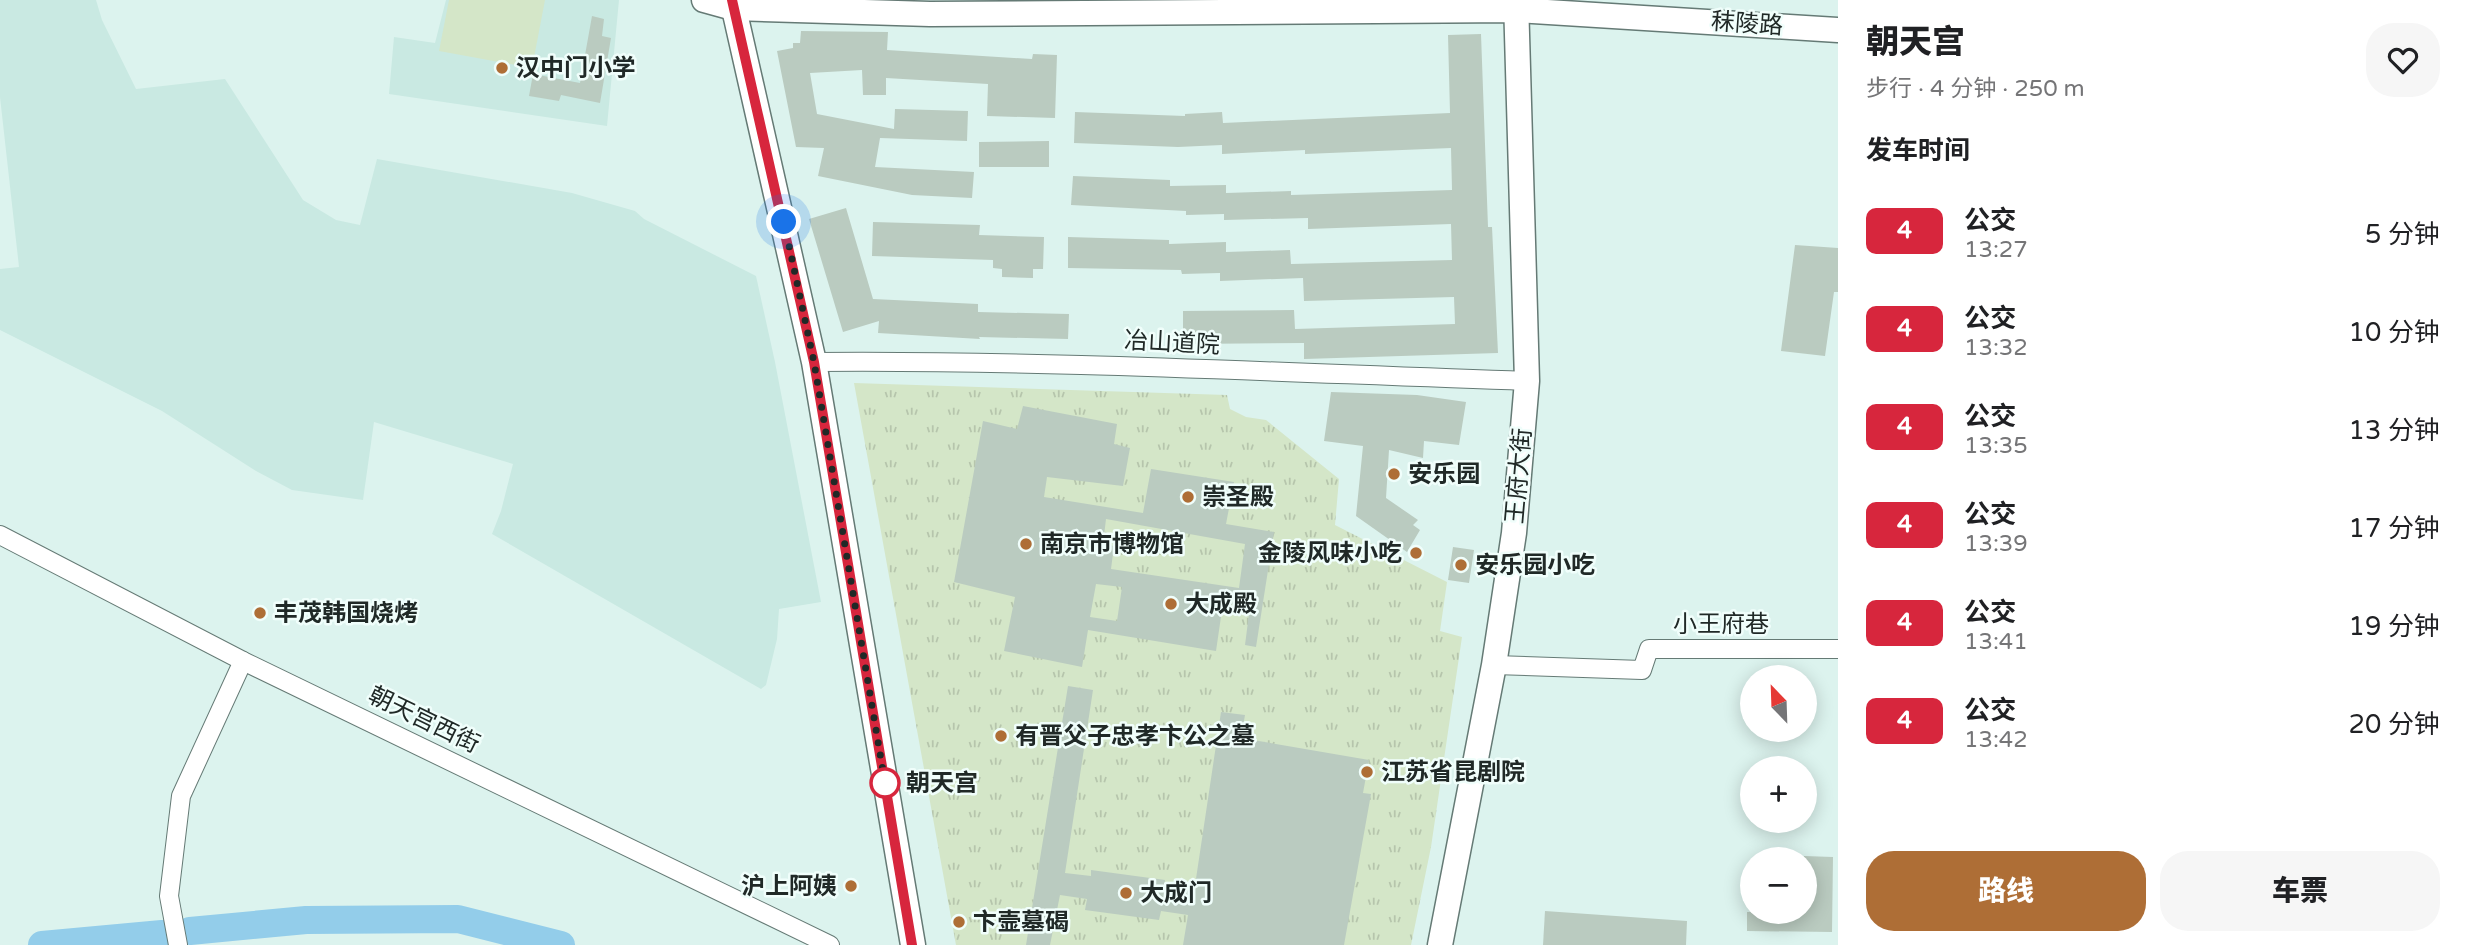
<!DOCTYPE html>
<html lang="zh">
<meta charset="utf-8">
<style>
:root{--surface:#fff;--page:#f6f6f6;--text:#202124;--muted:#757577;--accent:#ae6e36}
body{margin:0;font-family:"Varela Round","Noto Sans SC",sans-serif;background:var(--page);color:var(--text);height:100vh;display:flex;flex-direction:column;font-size:26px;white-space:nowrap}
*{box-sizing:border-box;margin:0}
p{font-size:23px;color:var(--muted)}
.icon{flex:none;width:38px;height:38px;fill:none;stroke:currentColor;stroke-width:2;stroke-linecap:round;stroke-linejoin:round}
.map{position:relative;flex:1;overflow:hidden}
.panel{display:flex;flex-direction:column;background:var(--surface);width:630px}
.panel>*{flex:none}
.badge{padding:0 14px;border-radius:10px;font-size:24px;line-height:46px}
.needle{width:46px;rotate:337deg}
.controls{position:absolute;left:1740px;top:665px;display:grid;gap:14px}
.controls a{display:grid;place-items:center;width:77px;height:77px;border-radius:50%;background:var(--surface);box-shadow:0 4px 18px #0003;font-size:35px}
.you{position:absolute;width:35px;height:35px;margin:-18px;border:5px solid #fff;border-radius:50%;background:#1a73e8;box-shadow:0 0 0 10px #1a73e833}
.map>.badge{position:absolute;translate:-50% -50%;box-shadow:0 0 0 4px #fff}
h2{padding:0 28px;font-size:26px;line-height:63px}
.round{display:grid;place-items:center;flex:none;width:74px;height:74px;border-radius:28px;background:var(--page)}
.head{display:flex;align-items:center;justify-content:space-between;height:119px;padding:0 28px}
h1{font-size:33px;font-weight:800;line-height:52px}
.action{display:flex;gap:14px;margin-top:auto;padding:14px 28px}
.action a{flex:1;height:80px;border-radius:28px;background:var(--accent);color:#fff;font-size:28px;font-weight:800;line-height:80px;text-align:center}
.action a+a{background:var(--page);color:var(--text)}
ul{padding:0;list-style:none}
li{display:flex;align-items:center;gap:21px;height:98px;padding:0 28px}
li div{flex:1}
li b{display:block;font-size:26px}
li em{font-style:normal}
li .badge{min-width:77px;font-weight:700;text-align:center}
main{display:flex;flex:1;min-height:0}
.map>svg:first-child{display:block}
.built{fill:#c9e9e2}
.grass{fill:#d4e6c8}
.park{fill:url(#park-tufts)}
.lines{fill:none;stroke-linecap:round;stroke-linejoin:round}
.river{stroke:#93cdea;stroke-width:28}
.building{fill:#bacbc0;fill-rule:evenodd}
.street-casing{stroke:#657a75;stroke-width:20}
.secondary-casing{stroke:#657a75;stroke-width:27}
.street{stroke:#fff;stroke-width:18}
.secondary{stroke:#fff;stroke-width:24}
.line-casing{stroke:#fff;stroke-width:16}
.line{stroke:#d7263d;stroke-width:10}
.walk{stroke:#202927;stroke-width:7;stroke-dasharray:0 12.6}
.poi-dot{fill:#ae6e36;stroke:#f0fefb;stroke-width:2.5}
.stop-dot{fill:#fff;stroke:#d7263d;stroke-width:3.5}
.labels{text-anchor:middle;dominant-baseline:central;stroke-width:5;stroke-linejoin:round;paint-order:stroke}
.street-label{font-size:24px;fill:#202927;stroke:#f0fefb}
.poi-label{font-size:24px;font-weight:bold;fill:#202927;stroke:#f0fefb;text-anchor:start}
.stop-label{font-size:24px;font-weight:bold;fill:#202927;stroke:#f0fefb;text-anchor:start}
</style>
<main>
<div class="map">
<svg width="1838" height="945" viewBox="0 0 1838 945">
<defs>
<pattern id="park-tufts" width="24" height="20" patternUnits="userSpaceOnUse" patternTransform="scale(1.75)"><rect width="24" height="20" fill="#d4e6c8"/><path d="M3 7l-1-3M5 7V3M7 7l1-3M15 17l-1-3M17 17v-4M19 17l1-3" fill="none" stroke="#b6c5ac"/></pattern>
</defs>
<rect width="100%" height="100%" fill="#dcf3ee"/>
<g class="built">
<polygon points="0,0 96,0 102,20 136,89 225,79 303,200 336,220 360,225 377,159 572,193 635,211 644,219 756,276 775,362 821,602 779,609 777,639 766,685 761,689 492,534 501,511 513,464 374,422 363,500 292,490 256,471 162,411 0,330 0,269 19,267 0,97"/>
<polygon points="446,0 619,0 607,126 389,94 394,37 435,43"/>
</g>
<polygon class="grass" points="449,0 545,0 532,68 439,51"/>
<polygon class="park" points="854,383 1227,395 1230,409 1246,417 1266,420 1339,479 1335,525 1447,582 1440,631 1462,637 1431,847 1411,945 956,945"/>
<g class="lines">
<g class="river">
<polyline points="190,931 306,920 458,919 561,945"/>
<polyline points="42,945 162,934"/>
</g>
</g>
<g class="building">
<polygon points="592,16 604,19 602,36 611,38 600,103 561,95 559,101 529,96 533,74 580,83"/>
<polygon points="801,31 888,32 887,50 1032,59 1033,54 1057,55 1055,118 987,116 988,84 886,78 886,95 863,95 862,70 810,73 817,114 894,129 895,109 968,111 967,141 880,138 875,167 974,172 972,198 912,195 818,176 824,148 796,147 777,51 793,48 793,43 800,43"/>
<polygon points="1481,34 1488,227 1492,227 1498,353 1304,359 1304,343 1183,344 1183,311 1294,310 1295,329 1455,324 1454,297 1304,301 1303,278 1220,281 1220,273 1182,274 1181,270 1068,268 1068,237 1169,240 1169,244 1226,242 1226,252 1290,250 1291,264 1452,260 1451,224 1308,229 1308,218 1224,220 1224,214 1186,215 1186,211 1071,205 1073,176 1170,180 1170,186 1226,185 1226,193 1291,191 1291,195 1452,190 1451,148 1305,154 1305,150 1222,154 1222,145 1178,147 1074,143 1075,112 1185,116 1185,114 1222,112 1223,123 1450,113 1448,35"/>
<polygon points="1049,141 1049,167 979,167 979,142"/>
<polygon points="846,208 873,299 978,304 978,312 1069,314 1068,339 979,337 980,339 878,333 879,321 843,332 809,219"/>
<polygon points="873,222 980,225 979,235 1044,237 1043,269 1033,269 1033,278 1002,277 1002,269 993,268 993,260 872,256"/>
<polygon points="1795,245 1838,248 1838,292 1834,292 1825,356 1781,351"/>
<polygon points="1331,392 1417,395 1466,402 1459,445 1424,441 1423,458 1389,450 1386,498 1418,520 1413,525 1420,530 1407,552 1356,516 1363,446 1324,441"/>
<path d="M1023,406L1117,424L1114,444L1130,448L1123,486L1047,477L1044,497L1143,513L1151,469L1234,482L1226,524L1274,532L1256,647L1245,645L1250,606L1223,603L1216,651L1088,630L1082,667L1004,651L1015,597L954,582L983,421L1017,429ZM1106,519L1245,544L1239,588L1111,569L1114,546L1103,544ZM1096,584L1122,587L1117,621L1090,617Z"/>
<polygon points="1453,547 1474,550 1469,583 1448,580"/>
<polygon points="1068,686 1093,690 1065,873 1091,876 1091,870 1165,880 1164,887 1194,892 1221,712 1245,715 1241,738 1369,760 1363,793 1371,794 1344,945 1183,945 1188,915 1161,911 1159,920 1085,910 1087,899 1060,895 1050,945 1026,945"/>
<polygon points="1804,856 1833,857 1832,932 1747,931 1747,912 1804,912"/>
<polygon points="1545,911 1687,921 1686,945 1543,945"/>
</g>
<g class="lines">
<defs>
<g id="street">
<path d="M814,362C1052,360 1289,373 1527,381"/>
<polyline points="0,535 243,661 830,945"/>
<polyline points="1494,665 1642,670 1649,649 1838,649"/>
<polyline points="178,945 169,896 181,796 243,661"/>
</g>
<g id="secondary">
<polyline points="704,0 733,8 930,14 1515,10 1838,30"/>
<polyline points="732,0 814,362 913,945"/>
<polyline points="1440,945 1494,665 1514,533 1527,381 1516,0"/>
</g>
</defs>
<use href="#street" class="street-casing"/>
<use href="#secondary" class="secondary-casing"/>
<use href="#street" class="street"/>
<use href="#secondary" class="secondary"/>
</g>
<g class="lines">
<defs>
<polyline id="line" points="732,0 814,362 912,945"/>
</defs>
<use href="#line" class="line-casing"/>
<use href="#line" class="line"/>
<polyline class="walk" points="784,222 814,362 885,783"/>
</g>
<g class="poi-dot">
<circle cx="502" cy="68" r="7"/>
<circle cx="1394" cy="474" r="7"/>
<circle cx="1188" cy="497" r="7"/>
<circle cx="1026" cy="544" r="7"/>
<circle cx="1416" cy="553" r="7"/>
<circle cx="1461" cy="565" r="7"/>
<circle cx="1171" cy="604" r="7"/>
<circle cx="260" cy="613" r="7"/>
<circle cx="1001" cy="736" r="7"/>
<circle cx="1367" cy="772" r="7"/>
<circle cx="851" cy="886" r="7"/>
<circle cx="1126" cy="893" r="7"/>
<circle cx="959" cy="922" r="7"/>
</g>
<circle class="stop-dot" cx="885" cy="783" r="14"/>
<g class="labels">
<g class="street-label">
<text transform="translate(1747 24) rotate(4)">秣陵路</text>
<text transform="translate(1172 343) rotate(3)">冶山道院</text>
<text transform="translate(1519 476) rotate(-85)">王府大街</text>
<text x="1721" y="624">小王府巷</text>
<text transform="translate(424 720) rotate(26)">朝天宫西街</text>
</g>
<g class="poi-label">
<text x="516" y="68">汉中门小学</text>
<text x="1408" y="474">安乐园</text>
<text x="1202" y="497">崇圣殿</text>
<text x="1040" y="544">南京市博物馆</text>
<text x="1402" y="553" text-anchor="end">金陵风味小吃</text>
<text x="1475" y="565">安乐园小吃</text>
<text x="1185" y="604">大成殿</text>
<text x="274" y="613">丰茂韩国烧烤</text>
<text x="1015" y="736">有晋父子忠孝卞公之墓</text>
<text x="1381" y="772">江苏省昆剧院</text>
<text x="837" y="886" text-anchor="end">沪上阿姨</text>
<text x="1140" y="893">大成门</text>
<text x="973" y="922">卞壸墓碣</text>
</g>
<g class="stop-label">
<text x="906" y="783">朝天宫</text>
</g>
</g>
</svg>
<div class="controls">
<a><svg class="needle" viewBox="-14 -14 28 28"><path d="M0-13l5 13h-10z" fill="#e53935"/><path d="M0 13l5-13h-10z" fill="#757577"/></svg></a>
<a>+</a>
<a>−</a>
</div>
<div class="you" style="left:784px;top:222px"></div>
</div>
<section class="panel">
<div class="head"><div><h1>朝天宫</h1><p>步行 · 4 分钟 · 250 m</p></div><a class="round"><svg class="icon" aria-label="heart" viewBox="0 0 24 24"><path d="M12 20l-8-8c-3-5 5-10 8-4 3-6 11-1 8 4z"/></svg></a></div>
<h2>发车时间</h2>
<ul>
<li><span class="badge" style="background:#d7263d;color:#fff">4</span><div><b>公交</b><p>13:27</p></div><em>5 分钟</em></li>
<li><span class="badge" style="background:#d7263d;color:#fff">4</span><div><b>公交</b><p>13:32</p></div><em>10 分钟</em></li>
<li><span class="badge" style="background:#d7263d;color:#fff">4</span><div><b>公交</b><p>13:35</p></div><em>13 分钟</em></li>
<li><span class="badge" style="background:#d7263d;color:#fff">4</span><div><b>公交</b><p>13:39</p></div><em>17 分钟</em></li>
<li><span class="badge" style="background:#d7263d;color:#fff">4</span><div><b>公交</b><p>13:41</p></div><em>19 分钟</em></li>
<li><span class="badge" style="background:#d7263d;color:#fff">4</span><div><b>公交</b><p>13:42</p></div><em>20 分钟</em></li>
</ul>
<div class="action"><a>路线</a><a>车票</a></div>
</section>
</main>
